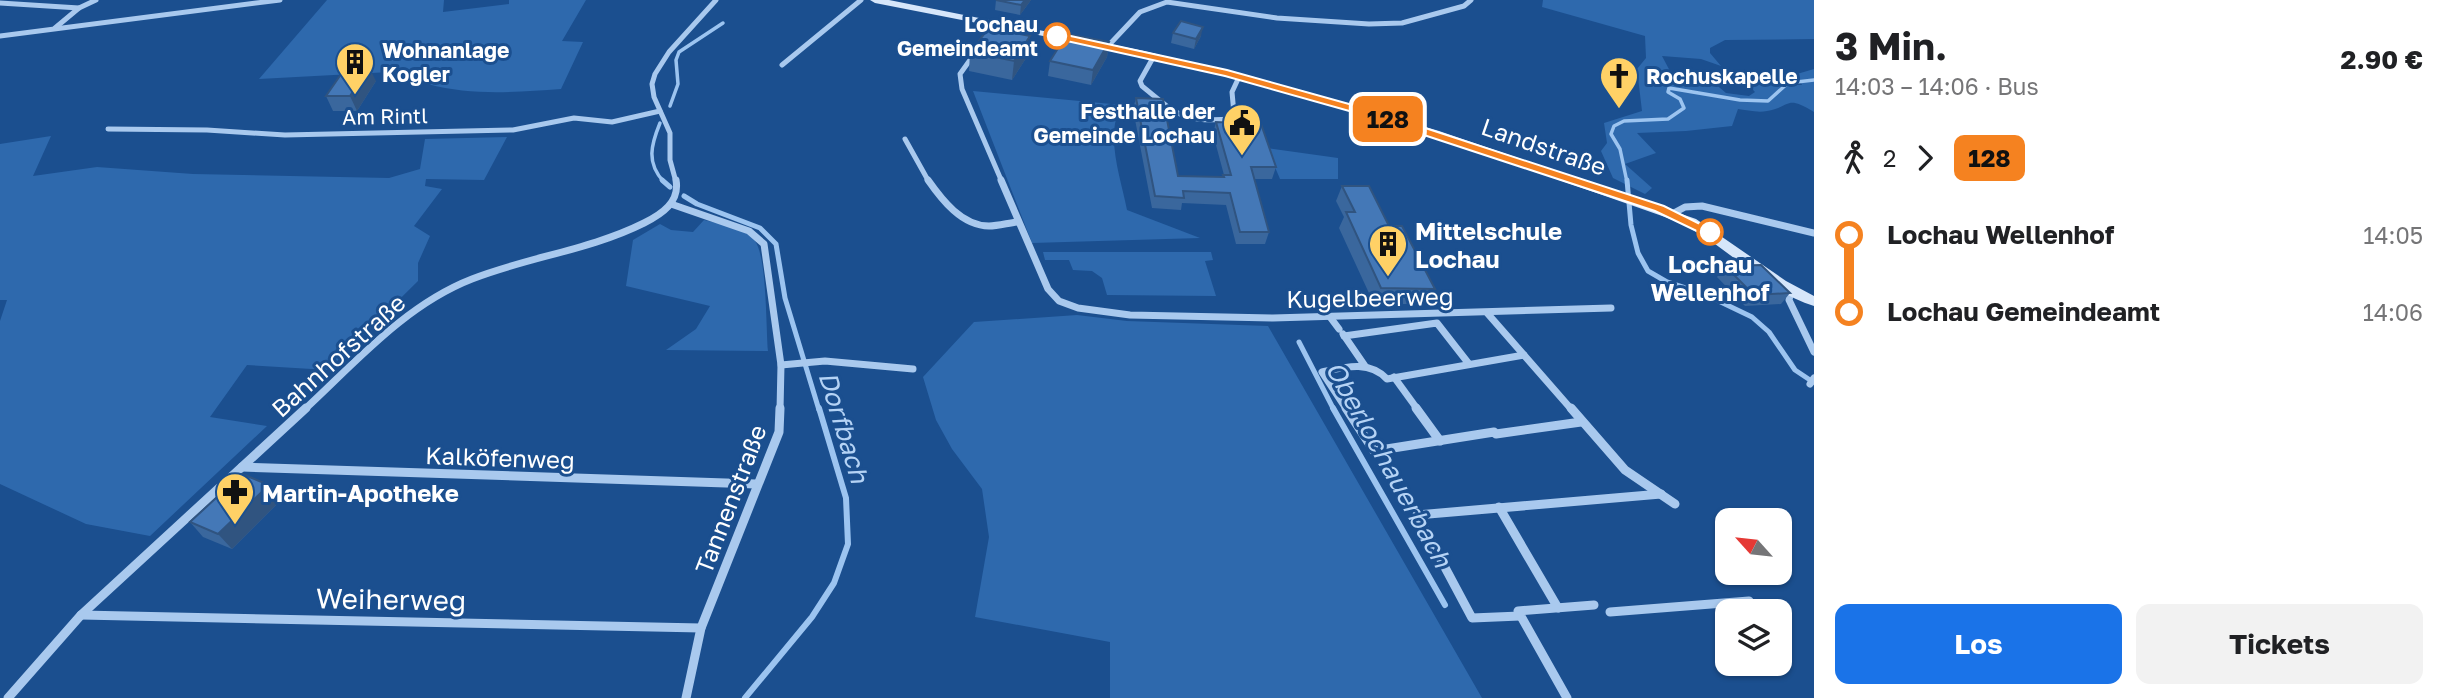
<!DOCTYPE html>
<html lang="de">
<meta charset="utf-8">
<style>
:root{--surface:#fff;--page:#f2f2f2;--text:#202124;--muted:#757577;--accent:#1a73e8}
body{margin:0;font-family:"Golos Text",sans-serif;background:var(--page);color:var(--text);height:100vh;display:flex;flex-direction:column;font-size:26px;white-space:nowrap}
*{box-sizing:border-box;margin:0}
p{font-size:23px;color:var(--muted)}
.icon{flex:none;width:38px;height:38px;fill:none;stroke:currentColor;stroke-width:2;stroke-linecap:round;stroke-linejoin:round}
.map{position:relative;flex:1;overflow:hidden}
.side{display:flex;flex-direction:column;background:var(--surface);width:630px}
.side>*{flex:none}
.badge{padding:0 14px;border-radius:10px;font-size:24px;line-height:46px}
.needle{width:46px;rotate:297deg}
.controls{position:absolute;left:1715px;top:508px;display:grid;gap:14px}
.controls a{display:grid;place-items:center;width:77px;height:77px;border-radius:14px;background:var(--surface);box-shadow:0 2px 5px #0004;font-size:35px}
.map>.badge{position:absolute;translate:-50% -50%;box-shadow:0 0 0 4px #fff}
.legs{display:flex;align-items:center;gap:10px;height:77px;padding:0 21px;font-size:23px}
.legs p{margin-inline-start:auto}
.overview{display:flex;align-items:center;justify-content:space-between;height:119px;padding:0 21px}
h1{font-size:38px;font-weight:700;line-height:52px}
.cta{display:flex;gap:14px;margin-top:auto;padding:14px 21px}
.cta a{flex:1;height:80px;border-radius:14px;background:var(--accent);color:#fff;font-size:28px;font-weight:700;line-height:80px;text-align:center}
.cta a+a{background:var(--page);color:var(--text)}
ul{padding:0 21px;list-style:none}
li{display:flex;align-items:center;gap:24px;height:77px;font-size:26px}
li i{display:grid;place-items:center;width:10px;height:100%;margin:0 9px;background:currentColor}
li i::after{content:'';width:18px;height:18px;margin:-9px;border:5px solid;border-radius:50%;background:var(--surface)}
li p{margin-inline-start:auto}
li:first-child i{background:linear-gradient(#0000 50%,currentColor 0)}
li:last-child i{background:linear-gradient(currentColor 50%,#0000 0)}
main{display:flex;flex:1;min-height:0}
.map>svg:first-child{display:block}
.green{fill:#2e69ad}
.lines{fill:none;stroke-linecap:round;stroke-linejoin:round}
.stream-far2{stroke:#9cc4f0;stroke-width:3.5}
.stream-far1{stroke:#9cc4f0;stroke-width:5}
.stream{stroke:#9cc4f0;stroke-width:6}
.street-far2{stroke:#a9c9ee;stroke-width:5}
.street-far1{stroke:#a9c9ee;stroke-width:7}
.street{stroke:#a9c9ee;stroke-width:9}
.secondary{fill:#d6e6fa;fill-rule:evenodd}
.wall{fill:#3a679d}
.shaded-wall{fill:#305480}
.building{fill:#4478b7;stroke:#305480;stroke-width:2}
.line-1{fill:#f58220;stroke:#fff;stroke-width:2}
.stop-1-dot{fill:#fff;stroke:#f58220;stroke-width:3.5}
.labels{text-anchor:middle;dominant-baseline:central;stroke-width:6;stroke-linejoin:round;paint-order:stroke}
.far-stop-label{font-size:21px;font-weight:bold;fill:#fff;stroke:#1b4f8f;text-anchor:end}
.far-poi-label{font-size:21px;font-weight:bold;fill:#fff;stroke:#1b4f8f;text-anchor:start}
.far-street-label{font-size:21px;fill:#fff;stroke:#1b4f8f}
.street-label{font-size:24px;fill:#fff;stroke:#1b4f8f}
.poi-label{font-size:24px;font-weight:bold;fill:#fff;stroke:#1b4f8f;text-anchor:start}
.stop-label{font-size:24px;font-weight:bold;fill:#fff;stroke:#1b4f8f}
.water-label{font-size:26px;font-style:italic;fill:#b5d3f5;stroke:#1b4f8f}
.near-street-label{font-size:28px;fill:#fff;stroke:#1b4f8f}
</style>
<main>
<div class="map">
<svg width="1814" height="698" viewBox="0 0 1814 698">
<rect width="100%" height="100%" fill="#1b4f8f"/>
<g class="green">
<path d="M327,0H444L443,12L509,4V0H586L562,41L583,42L561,89C516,92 472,96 428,84L427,70L259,79Z"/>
<path d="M1543,0H1814V39L1725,40L1710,48V53L1721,66L1701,59L1662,56L1671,73L1701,77L1713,82L1726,93L1749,96L1755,92L1741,77L1766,84L1802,85L1797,74L1814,69V112C1785,95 1793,106 1767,111C1758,113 1746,110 1738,109L1732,126L1686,131L1637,133L1656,153L1625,164L1652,188L1645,194L1613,178L1601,151L1607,143L1604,123L1642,111L1637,69L1646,58L1645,36L1542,7Z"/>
<path d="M973,91L1122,105C1104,134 1121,178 1127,210L1200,238L1032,243Z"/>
<polygon points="51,136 33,176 97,167 193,174 389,178 420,169 425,139 507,137 484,180 426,179 425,186 442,189 414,226 430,236 418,263 418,281 328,370 247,365 210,417 267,426 150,536 86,524 0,484 0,321 7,300 0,300 0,144"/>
<polygon points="1267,148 1338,158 1338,179 1280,179"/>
<path d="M704,220C720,224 744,226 755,241C767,257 766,328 768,351L666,350L696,329L710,306L626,286L633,240L660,224L671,230L693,232Z"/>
<polygon points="1043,252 1211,252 1213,260 1205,261 1216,296 1107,295 1102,278 1092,271 1073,270 1069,260 1045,260"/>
<polygon points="1077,315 1127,321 1268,326 1482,698 1110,698 1110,642 975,617 989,537 982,489 952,449 936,420 923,377 974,322"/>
</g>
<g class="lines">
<g class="stream-far2">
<polyline points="670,106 678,84 676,60 679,52 723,23"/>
<path d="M660,123C651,145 646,163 664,182"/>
<polyline points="1627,182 1620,149 1611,134 1614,126 1624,121 1668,119 1684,108 1680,99 1668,92 1669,88 1740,100 1768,101 1788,83 1814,80"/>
</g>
<g class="stream-far1">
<polyline points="662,180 670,187"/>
<polyline points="1627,180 1631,225 1638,253 1648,271 1667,282 1704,294 1752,317 1769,332 1795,370 1813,382"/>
<polyline points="684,196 697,204 760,228 776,244 785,298 819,410"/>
<polyline points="1299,342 1334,410"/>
</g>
<g class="stream">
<polyline points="1333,408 1445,605"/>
<polyline points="745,698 812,617 834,583 848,544 846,498 819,408"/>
</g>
<g class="street-far2">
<polyline points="0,3 79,8"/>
<polyline points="55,28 79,8 96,0"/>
<polyline points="0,36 280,0"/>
<polyline points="1108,46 1140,12 1167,2 1277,18 1369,24 1402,23 1464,6 1471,0"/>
<polyline points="975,53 960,74 962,89 1002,182"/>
<path d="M1154,56L1140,81L1142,86C1177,115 1184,123 1231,119L1234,114L1232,92L1239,77"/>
<polyline points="782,65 861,0"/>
<polyline points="108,129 207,130 285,135 513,130 574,118 612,122 660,111"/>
<polyline points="905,139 929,182"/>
<polyline points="676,182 670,160 670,133 654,97 652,84 655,74 669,52 716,0"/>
</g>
<g class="street-far1">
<path d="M928,180C942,200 962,226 989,226C998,226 1008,223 1017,222"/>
<polyline points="1001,180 1048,289 1059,301 1078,308 1130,315 1273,318 1611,308"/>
<polyline points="671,204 749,231 764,244 781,365 780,410"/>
<polyline points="1672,214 1685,207 1702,206 1814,233"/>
<polyline points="1791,291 1789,300 1814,352"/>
<polyline points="1488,314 1572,410"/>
<polyline points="1330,317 1339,329"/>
<polyline points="1343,334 1365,366"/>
<polyline points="1344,336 1437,323 1469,364"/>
<polyline points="781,365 825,361 913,369"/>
<polyline points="1394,377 1418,410"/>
<polyline points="1810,384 1814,378"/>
<path d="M304,410C355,363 405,305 472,279C528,257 590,250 644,223C662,214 680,202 676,180"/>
<path d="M1347,410L1322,372C1345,367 1369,360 1387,379L1524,355"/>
</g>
<g class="street">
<polyline points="1346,408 1374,451 1494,432 1496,434 1581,422"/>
<polyline points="1416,408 1440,441"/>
<polyline points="1571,408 1625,470 1675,504"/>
<polyline points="242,467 756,484"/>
<polyline points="1499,507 1558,608"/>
<polyline points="1610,612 1749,601"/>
<polyline points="81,615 701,628"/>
<polyline points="1520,616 1472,618 1417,515 1661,494"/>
<polyline points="8,698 81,615 306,408"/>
<polyline points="686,698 701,628 779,432 780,408"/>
<polyline points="1567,698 1518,611 1594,605"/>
</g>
<path class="secondary" d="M870,0H889L1144,51L1304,91L1439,131L1696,219L1786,281L1814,296V306C1758,289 1721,236 1665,217C1543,174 1422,131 1298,96C1159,56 1017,31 875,3Z"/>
</g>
<g class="wall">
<polygon points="996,0 1031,0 1020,15 995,10"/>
<polygon points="1173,33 1201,36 1194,49 1171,43"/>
<polygon points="1030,36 1028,55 1012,80 969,71 970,52"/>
<polygon points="1109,42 1107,57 1091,85 1048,76 1050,61"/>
<polygon points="376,81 357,111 333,111 326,96"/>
<polygon points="1136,98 1178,176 1223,177 1224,175 1213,134 1216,122 1276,167 1272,179 1254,179 1269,232 1265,244 1236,244 1226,205 1182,203 1181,210 1152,208 1133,109"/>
<polygon points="1342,186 1389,226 1435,289 1426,304 1374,304 1339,228 1344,217 1336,201"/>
<polygon points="1725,266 1790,293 1781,304 1745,306 1717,277"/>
<polygon points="281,500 232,549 203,537 190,522"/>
</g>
<g class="shaded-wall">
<polygon points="1025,0 1031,0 1020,15 1021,5"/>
<polygon points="1203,27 1201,36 1194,49 1196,39"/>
<polygon points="1030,36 1028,55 1012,80 1014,61"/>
<polygon points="1109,42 1107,57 1091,85 1093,70"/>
<polygon points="369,67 376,81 357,111 350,96"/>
<polygon points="269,485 281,500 232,549 218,534"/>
</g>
<g class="building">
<polygon points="996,0 1025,0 1021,5"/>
<polygon points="1181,21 1203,27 1196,39 1173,33"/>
<polygon points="989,28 1030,36 1014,61 970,52"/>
<polygon points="1067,34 1109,42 1093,70 1050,61"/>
<polygon points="346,67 369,67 350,96 326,96"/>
<polygon points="1136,98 1163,99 1178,176 1224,177 1223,175 1231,175 1216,122 1261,124 1276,167 1251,167 1269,232 1240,232 1230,193 1183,191 1184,198 1155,196"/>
<polygon points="1342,186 1369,186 1389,226 1402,226 1435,289 1381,288 1346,212 1355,212"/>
<polygon points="1761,265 1790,293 1754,295 1725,266"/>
<polygon points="242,474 269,485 218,534 190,522"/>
</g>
<polygon class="line-1" points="1057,33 1227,70 1367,109 1664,206 1716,232 1710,236 1705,235 1655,211 1360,114 1225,76 1053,38 1053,34"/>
<defs>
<symbol id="building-pin" viewBox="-11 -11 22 30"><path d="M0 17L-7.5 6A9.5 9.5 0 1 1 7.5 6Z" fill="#ffd166" stroke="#1b4f8f"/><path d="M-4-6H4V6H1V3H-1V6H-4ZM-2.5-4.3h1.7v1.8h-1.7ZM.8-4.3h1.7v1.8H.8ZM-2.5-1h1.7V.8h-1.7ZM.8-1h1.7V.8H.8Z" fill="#111"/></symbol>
<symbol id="church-pin" viewBox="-11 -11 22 30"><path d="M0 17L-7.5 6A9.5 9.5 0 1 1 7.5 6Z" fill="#ffd166" stroke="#1b4f8f"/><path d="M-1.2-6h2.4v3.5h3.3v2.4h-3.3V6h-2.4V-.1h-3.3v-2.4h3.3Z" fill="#111"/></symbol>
<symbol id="civic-pin" viewBox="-11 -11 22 30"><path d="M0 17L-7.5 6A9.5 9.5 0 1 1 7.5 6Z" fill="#ffd166" stroke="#1b4f8f"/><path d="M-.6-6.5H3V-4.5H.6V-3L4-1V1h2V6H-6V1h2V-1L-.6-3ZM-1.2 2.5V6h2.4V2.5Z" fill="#111"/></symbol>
<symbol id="pharmacy-pin" viewBox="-11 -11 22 30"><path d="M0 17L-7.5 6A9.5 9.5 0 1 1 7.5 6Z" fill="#ffd166" stroke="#1b4f8f"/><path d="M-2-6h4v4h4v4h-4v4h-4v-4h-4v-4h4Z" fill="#111"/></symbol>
</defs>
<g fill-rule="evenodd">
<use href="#building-pin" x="333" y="40" width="44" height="60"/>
<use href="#church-pin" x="1597" y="54" width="44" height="60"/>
<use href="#civic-pin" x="1220" y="101" width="44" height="60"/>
<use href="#building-pin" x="1366" y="222" width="44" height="60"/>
<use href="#pharmacy-pin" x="213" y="470" width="44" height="60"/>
</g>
<g class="stop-1-dot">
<circle cx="1057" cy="36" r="12"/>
<circle cx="1710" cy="232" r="12"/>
</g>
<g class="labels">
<g class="far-stop-label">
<text x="1038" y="24">Lochau<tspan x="1038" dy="24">Gemeindeamt</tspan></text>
</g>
<g class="far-poi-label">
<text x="382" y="50">Wohnanlage<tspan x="382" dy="24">Kogler</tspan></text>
<text x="1646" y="76">Rochuskapelle</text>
<text x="1215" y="111" text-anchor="end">Festhalle der<tspan x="1215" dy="24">Gemeinde Lochau</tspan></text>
</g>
<g class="far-street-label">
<text transform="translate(385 116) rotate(-1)">Am Rintl</text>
</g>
<g class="street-label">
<text transform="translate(1544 146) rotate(19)">Landstraße</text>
<text transform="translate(1370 297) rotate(-1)">Kugelbeerweg</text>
<text transform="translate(338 355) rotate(-42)">Bahnhofstraße</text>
<text transform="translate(500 457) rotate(2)">Kalköfenweg</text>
<text transform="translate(730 499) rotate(-69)">Tannenstraße</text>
</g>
<g class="poi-label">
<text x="1415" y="230">Mittelschule<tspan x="1415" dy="28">Lochau</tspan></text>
<text x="262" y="492">Martin-Apotheke</text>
</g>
<g class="stop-label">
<text x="1710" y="263">Lochau<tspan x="1710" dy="28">Wellenhof</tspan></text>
</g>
<g class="water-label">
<text transform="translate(844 427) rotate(73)">Dorfbach</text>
<text transform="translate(1389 464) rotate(61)">Oberlochauerbach</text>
</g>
<g class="near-street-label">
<text transform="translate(391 599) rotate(1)">Weiherweg</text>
</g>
</g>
</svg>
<div class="controls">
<a><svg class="needle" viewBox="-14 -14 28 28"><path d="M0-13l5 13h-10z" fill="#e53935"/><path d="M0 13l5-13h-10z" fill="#757577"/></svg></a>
<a><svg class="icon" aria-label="layers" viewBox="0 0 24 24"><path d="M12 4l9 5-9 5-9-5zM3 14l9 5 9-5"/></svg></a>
</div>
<b class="badge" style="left:1388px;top:119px;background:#f58220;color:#111">128</b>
</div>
<section class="side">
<div class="overview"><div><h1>3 Min.</h1><p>14:03 – 14:06 · Bus</p></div><b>2.90 €</b></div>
<div class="legs"><svg class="icon" aria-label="walk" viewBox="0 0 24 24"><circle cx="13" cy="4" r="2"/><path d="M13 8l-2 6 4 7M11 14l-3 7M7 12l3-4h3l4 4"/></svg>2<svg class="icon" aria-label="forward" viewBox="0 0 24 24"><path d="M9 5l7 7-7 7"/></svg><b class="badge" style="background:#f58220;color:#111">128</b></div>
<ul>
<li><i style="color:#f58220"></i><b>Lochau Wellenhof</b><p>14:05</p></li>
<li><i style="color:#f58220"></i><b>Lochau Gemeindeamt</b><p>14:06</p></li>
</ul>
<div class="cta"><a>Los</a><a>Tickets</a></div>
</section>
</main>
